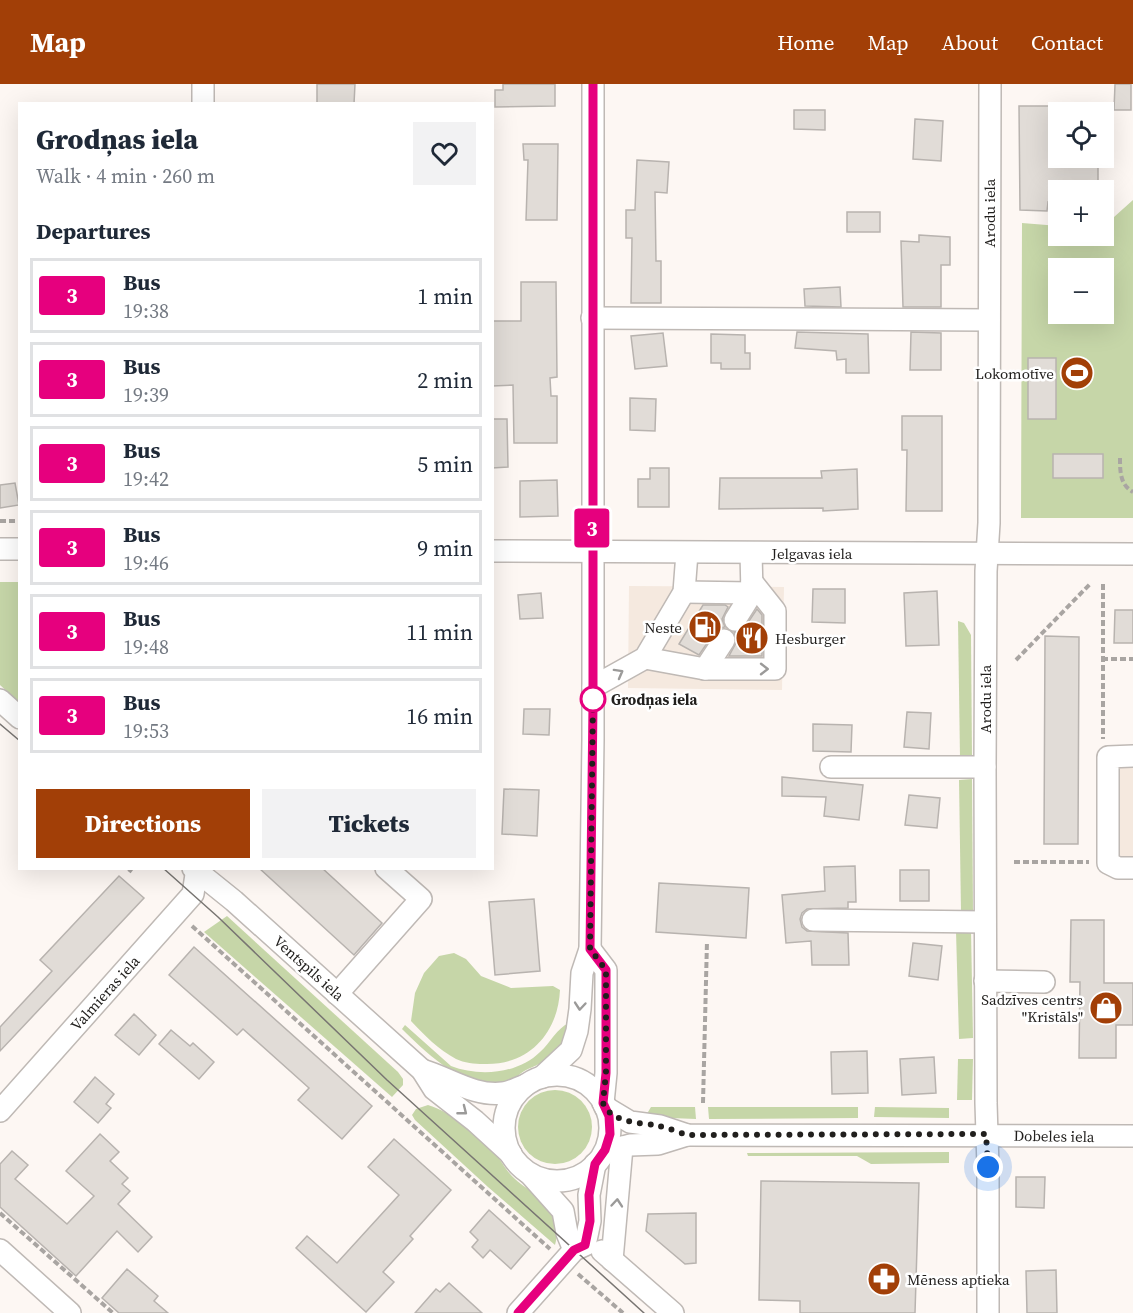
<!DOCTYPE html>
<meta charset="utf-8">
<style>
:root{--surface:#fff;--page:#f2f2f3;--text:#1f2937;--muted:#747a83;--line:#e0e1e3;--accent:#a23f07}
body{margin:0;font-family:"Source Serif 4",serif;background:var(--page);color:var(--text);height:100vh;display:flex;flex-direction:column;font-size:22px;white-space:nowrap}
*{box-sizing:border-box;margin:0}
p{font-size:20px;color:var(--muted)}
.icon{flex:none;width:33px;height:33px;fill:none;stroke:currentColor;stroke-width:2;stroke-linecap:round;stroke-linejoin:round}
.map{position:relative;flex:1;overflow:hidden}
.sheet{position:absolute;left:18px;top:18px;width:476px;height:768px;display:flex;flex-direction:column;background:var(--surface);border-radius:0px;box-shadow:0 6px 24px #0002}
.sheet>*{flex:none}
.badge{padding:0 12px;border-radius:4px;font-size:21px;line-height:39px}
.controls{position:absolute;left:1048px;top:18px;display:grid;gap:12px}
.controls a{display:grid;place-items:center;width:66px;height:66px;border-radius:0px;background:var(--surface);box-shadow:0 6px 24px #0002;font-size:30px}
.you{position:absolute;width:30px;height:30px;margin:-15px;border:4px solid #fff;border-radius:50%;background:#1a73e8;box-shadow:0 0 0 9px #1a73e833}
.map>.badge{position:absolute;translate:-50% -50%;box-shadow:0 0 0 3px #fff}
h2{padding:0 18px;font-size:22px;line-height:54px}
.round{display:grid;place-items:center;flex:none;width:63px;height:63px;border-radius:0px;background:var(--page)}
.head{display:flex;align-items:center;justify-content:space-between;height:102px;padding:0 18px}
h1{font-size:28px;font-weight:800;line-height:45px}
.primary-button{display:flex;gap:12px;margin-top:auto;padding:12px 18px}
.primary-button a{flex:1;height:69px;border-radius:0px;background:var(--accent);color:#fff;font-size:24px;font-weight:800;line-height:69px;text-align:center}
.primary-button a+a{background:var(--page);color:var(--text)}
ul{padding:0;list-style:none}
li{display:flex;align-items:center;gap:18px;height:75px;margin:0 12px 9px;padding:0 6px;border:3px solid var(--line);border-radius:0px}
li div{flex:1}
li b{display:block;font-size:22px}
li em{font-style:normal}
li .badge{min-width:66px;font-weight:700;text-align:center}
header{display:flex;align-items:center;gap:36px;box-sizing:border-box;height:84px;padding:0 30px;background:var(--accent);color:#fff}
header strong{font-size:28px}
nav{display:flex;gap:33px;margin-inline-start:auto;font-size:21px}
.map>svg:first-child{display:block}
.built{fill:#f5e9df}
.green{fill:#c6d6a8;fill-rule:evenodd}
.building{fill:#e1dcd7;stroke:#b8b3af;stroke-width:1.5}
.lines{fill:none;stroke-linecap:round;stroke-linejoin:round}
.minor-casing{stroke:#bfb9b5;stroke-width:24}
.path{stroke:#a9a5a2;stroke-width:4;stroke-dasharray:6 3;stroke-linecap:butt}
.minor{stroke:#fff;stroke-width:21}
.tram{stroke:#787572;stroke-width:1.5}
.oneway{stroke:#9b9a99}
.line-casing{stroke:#fff;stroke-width:14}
.line{stroke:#e6007e;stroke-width:9}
.walk{stroke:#211f1d;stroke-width:6;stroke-dasharray:0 10.8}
.stop-dot{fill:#fff;stroke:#e6007e;stroke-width:3}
.labels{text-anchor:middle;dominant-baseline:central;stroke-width:5;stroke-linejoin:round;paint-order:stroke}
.street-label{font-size:15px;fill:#211f1d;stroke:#fff}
.poi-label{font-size:15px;fill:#211f1d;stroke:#fff;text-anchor:end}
.stop-label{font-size:15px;font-weight:bold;fill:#211f1d;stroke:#fff;text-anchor:start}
</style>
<header>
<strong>Map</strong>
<nav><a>Home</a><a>Map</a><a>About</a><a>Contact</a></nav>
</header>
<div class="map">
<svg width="1133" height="1229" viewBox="0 0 1133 1229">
<rect width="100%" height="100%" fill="#fdf7f3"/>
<g class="built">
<polygon points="629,502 784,503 782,606 628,604"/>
<polygon points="1100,664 1133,664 1133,774 1099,774"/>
</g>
<g class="green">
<path d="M1133,116V434H1021L1022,139L1059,142V152H1104V142ZM1059,184H1104V230H1059Z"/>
<polygon points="0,498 19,498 19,618 0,601"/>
<polygon points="958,537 964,539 971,551 972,673 960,674"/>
<polygon points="972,695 973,828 961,828 959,696"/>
<polygon points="227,832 398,988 403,995 403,1001 392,1013 204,848"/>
<polygon points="971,846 973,954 959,955 956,847"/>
<path d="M454,869L466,875L481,892L511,904L553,902L560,906C558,949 529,982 483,980C475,980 464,979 456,975C439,966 424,951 411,937L415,909L424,889L439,872Z"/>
<path d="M569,939C564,964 551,976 528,985C519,989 511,1000 500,1001C466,1007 424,967 402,945L405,941L451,982C479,993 518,990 540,968C550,959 557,944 569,939Z"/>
<polygon points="958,975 973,975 972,1016 957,1016"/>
<circle cx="555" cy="1043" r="37"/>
<path d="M428,1021C451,1028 476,1048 493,1066C501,1075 504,1085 515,1095C528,1107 544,1112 553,1129C559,1139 558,1150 555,1161L488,1103L415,1036L412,1031L416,1025Z"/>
<polygon points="651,1023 695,1023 696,1035 645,1033"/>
<polygon points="708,1023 858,1023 858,1034 709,1035"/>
<polygon points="875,1023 949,1024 949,1034 874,1033"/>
<polygon points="949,1068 949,1079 871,1080 857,1072 748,1072 747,1069"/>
</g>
<g class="building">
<polygon points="317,0 355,0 354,20 317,20"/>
<polygon points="503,0 555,0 555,22 495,23 495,6 503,6"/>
<polygon points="1115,0 1131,0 1131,26 1114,26"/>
<polygon points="1019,22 1051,22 1051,24 1059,25 1059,74 1098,74 1098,104 1052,105 1052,119 1048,118 1047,127 1020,126"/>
<polygon points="794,26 825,26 825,46 794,45"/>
<polygon points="915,35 943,37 941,77 913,75"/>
<polygon points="523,60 558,60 557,136 526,136 528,76 524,76"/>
<polygon points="637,76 669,78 667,109 655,108 656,177 661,177 661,219 631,219 632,154 626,154 626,126 635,126"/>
<rect x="847" y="128" width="33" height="20"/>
<polygon points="919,151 950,153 950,181 941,181 941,223 903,223 901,157 919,158"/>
<polygon points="521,198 556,198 557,293 550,294 551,312 557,312 557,359 514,359 513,301 492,302 492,237 521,237"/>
<polygon points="840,203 841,223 805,222 804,205"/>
<polygon points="797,248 868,250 869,289 846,289 846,275 837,276 836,267 795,264"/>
<polygon points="911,248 941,249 941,286 910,286"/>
<polygon points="663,249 667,282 635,285 631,252"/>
<polygon points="711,250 745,251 745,269 750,269 750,285 721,285 721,279 711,279"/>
<rect x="1028" y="274" width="28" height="61"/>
<polygon points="630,314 656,315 655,347 630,346"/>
<polygon points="902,332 942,332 942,427 906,427 907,366 902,366"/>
<polygon points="492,335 507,335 508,383 492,384"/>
<rect x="1053" y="370" width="50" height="24"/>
<polygon points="650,384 669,384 669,423 638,423 638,395 650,395"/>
<polygon points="857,385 858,425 823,427 823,424 719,425 720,394 822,394 821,387"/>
<polygon points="557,396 558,432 520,433 520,397"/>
<polygon points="15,399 19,421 0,424 0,401"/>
<polygon points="813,505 845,505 845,539 812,538"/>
<polygon points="937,507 939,561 906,562 904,509"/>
<polygon points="541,509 543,534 520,535 518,511"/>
<polygon points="703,521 725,521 728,523 722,535 725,543 719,544 714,549 699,571 679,560"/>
<polygon points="757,525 762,531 762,572 729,572 737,557 734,549 740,547 745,543"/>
<polygon points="1115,526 1133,526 1133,559 1114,559"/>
<polygon points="1045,552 1079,553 1078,760 1044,760"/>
<polygon points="524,625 550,625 549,651 523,650"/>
<polygon points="907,628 931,629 929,665 904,663"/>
<polygon points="813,640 852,641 851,668 813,667"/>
<polygon points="782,693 863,701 859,736 824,732 826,713 782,712"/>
<polygon points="504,705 539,706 537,752 502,750"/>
<polygon points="909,711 940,714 937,744 905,741"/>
<polygon points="855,782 856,818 848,818 848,824 807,825 802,829 800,835 802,843 807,847 848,849 849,881 812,881 811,857 786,859 782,811 825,807 824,783"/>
<polygon points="259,784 322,784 382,839 354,871"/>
<rect x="900" y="786" width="29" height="31"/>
<polygon points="119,792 144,814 0,967 0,943 52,887 40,876"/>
<polygon points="659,799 749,804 746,854 656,848"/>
<polygon points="534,815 540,887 495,891 489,818"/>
<polygon points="1071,836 1104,836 1104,899 1133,899 1133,941 1116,941 1116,974 1079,974 1080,898 1070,898"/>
<polygon points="913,859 942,862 938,896 909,892"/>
<polygon points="194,863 372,1022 342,1055 298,1016 309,1004 243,945 237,951 169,891"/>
<polygon points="134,930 156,951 139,971 115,951"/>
<polygon points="171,946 190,962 193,959 214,978 199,995 159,960"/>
<polygon points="867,967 868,1009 832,1010 831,968"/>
<polygon points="934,973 936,1009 902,1011 900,975"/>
<polygon points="95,993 114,1010 106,1020 111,1024 98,1039 74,1018"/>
<polygon points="100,1050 119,1068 110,1077 128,1094 122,1100 130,1107 118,1120 152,1153 138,1168 117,1147 76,1192 0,1123 0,1080 12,1067 28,1081 15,1095 67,1140 94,1112 66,1087"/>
<polygon points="394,1055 451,1106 410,1152 413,1155 383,1188 394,1198 366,1228 296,1164 307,1152 337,1179 399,1111 368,1083"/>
<polygon points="1016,1093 1045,1093 1044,1124 1016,1123"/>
<polygon points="761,1097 919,1099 915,1229 800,1229 800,1217 759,1216"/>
<polygon points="489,1126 530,1163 511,1185 490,1166 483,1174 472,1163 478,1156 470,1148"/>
<polygon points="696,1129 696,1179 685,1180 646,1147 648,1130"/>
<polygon points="127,1185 158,1212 154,1217 168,1229 119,1229 102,1214"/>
<polygon points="1056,1186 1057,1229 1027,1229 1026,1187"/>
<polygon points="449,1199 482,1229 415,1229 436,1205 440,1208"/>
</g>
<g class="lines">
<defs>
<g id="minor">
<polyline points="203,20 203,0"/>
<polyline points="592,234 989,236"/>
<polyline points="0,465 20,465"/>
<polyline points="492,467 1133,470"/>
<polyline points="684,508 752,509"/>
<polyline points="735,536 752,509 751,469"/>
<polyline points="645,574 705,585 724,556"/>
<polyline points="705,585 775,585 775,527 752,498"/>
<polyline points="593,603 645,574 684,508 687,469"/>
<polyline points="0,616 20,634"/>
<polyline points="1133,672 1108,673 1108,779 1118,784 1133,784"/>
<polyline points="831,683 985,683"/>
<polyline points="193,784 234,817 422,986 434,1005 475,1037 511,1070"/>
<polyline points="813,836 985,838"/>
<polyline points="590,865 606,886 606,989 603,1019"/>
<polyline points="985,897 1044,898"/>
<polyline points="337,910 421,815 386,784"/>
<path d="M422,986C449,994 475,1013 503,1009C511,1008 519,1003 526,1001"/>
<circle cx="557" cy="1044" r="53"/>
<polyline points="542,993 571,966 577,947 580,925 582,889 590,865 593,656 593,0"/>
<polyline points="605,1023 630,1038 660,1042 687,1051 1133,1052"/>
<polyline points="0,1027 193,810 197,784"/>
<polyline points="609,1067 630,1061 658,1060 687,1051"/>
<polyline points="530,1090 563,1127 567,1149 574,1166"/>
<polyline points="0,1166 70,1229"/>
<polyline points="602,1167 673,1229"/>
<polyline points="612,1176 622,1063"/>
<polyline points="518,1229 574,1166 585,1161 590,1137 589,1111 595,1080"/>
<polyline points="988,1229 988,1083 986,1019 985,683 986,487 989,439 990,0"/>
</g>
</defs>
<use href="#minor" class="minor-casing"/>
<g class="path">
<path d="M1120,374C1120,387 1120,401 1133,408"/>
<polyline points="0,437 20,437"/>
<polyline points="1103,500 1103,655"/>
<polyline points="1102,575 1133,575"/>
<polyline points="1016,576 1090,500"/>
<polyline points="1014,778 1089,778"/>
<polyline points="129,788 132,784"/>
<polyline points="192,842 550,1165"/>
<polyline points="703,1019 707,857"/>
<polyline points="0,1129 113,1229"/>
<polyline points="578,1190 623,1229"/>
</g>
<use href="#minor" class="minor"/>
<g class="tram">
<polyline points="0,640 20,657"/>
<polyline points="163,784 218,833 387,996 644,1229"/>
</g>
</g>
<defs><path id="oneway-chevron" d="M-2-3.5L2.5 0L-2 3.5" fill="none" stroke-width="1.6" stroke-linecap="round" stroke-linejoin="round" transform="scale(1.5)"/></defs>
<g class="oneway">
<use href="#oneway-chevron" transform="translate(764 585)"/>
<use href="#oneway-chevron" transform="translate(619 589) rotate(-29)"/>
<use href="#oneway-chevron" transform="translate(580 922) rotate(95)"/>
<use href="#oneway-chevron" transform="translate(463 1027) rotate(38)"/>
<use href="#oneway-chevron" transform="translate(617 1119) rotate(-85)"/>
</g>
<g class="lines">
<defs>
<polyline id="line" points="518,1229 574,1166 585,1161 590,1137 589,1111 595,1080 605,1066 610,1050 609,1032 603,1019 606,989 606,886 590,865 593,621 593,0"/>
</defs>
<use href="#line" class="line-casing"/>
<use href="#line" class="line"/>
<path class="walk" d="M593,615L590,865L606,886V989L603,1019C612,1040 640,1038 659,1042C668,1044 678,1048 687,1051L986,1050L988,1083"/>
</g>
<defs>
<symbol id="stadium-disc" viewBox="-11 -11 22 22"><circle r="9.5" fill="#a23f07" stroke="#fff"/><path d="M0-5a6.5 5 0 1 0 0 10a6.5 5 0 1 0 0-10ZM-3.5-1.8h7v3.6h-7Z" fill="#fff"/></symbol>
<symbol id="fuel-disc" viewBox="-11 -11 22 22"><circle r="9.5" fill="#a23f07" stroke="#fff"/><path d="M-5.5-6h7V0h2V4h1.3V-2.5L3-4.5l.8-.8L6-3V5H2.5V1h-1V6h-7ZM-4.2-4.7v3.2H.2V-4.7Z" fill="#fff"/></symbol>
<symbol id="restaurant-disc" viewBox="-11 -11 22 22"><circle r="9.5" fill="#a23f07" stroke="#fff"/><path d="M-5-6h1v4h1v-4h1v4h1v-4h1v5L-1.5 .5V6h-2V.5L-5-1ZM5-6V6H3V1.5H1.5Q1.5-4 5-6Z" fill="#fff"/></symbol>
<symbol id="shop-disc" viewBox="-11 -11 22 22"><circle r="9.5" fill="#a23f07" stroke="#fff"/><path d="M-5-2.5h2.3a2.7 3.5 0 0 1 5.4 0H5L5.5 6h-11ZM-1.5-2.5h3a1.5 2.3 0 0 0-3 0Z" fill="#fff"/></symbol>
<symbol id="pharmacy-disc" viewBox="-11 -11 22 22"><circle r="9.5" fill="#a23f07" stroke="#fff"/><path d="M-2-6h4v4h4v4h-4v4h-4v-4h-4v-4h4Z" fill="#fff"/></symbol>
</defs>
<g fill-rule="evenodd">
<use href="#stadium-disc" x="1058" y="270" width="38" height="38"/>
<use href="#fuel-disc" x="686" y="524" width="38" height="38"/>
<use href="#restaurant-disc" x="733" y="535" width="38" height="38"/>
<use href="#shop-disc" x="1087" y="905" width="38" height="38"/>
<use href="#pharmacy-disc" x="865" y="1176" width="38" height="38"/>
</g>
<circle class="stop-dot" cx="593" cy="615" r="12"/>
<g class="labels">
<g class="street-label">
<text transform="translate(989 129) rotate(-90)">Arodu iela</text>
<text x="812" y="469">Jelgavas iela</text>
<text transform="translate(985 615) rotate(-90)">Arodu iela</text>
<text transform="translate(309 884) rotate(42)">Ventspils iela</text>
<text transform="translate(105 909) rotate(-48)">Valmieras iela</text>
<text transform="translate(1054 1052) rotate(1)">Dobeles iela</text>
</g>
<g class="poi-label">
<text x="1054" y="289">Lokomotīve</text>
<text x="682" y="543">Neste</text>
<text x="775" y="554" text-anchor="start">Hesburger</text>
<text x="1083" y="915">Sadzīves centrs<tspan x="1083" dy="17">"Kristāls"</tspan></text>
<text x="907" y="1195" text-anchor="start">Mēness aptieka</text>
</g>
<g class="stop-label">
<text x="611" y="615">Grodņas iela</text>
</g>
</g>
</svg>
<div class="controls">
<a><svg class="icon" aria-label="locate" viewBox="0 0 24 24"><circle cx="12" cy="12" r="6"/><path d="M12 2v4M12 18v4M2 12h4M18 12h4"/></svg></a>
<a>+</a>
<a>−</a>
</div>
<div class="you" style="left:988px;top:1083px"></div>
<b class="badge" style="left:592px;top:444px;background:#e6007e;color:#fff">3</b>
<section class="sheet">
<div class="head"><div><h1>Grodņas iela</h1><p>Walk · 4 min · 260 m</p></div><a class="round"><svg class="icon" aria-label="heart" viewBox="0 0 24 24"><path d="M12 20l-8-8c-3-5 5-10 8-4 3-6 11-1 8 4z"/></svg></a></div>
<h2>Departures</h2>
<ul>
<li><span class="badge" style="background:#e6007e;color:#fff">3</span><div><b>Bus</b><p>19:38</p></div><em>1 min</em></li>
<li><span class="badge" style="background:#e6007e;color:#fff">3</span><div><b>Bus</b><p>19:39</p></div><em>2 min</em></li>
<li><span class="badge" style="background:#e6007e;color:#fff">3</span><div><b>Bus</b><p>19:42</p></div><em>5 min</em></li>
<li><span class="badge" style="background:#e6007e;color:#fff">3</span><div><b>Bus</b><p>19:46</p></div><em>9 min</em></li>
<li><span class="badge" style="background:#e6007e;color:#fff">3</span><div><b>Bus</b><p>19:48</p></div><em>11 min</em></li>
<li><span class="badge" style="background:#e6007e;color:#fff">3</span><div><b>Bus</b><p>19:53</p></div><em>16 min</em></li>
</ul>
<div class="primary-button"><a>Directions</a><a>Tickets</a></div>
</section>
</div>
